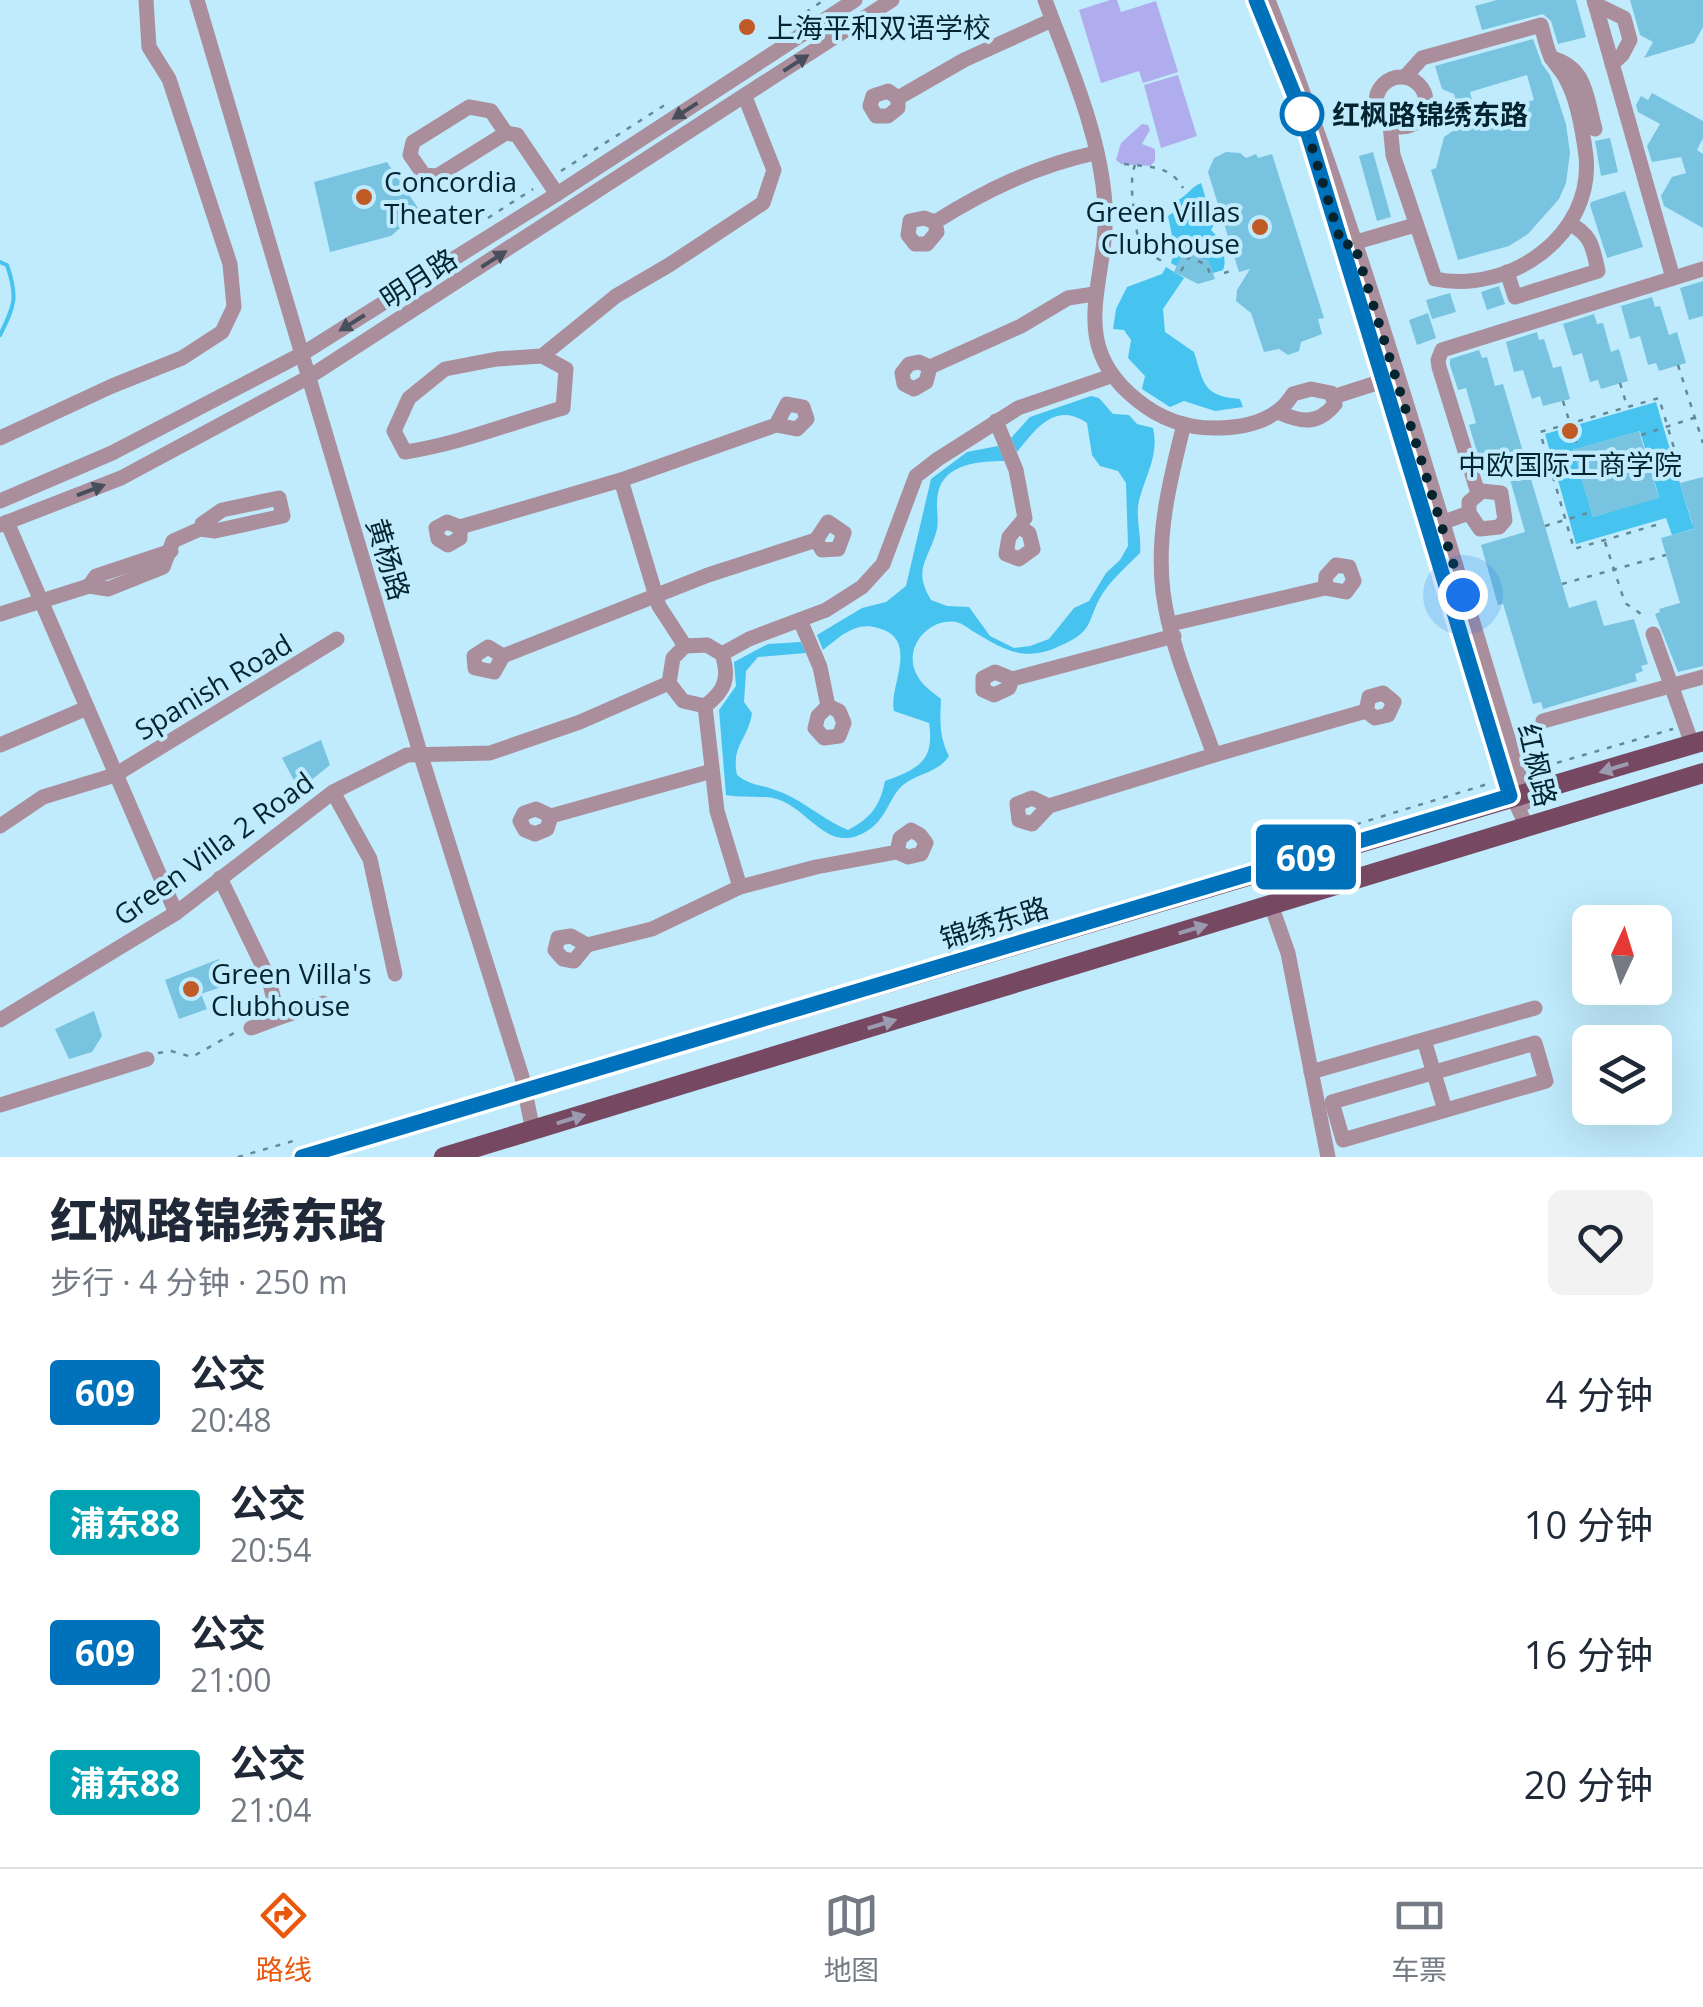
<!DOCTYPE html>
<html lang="zh">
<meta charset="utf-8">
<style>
:root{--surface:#fff;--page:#f2f2f3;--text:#1f2937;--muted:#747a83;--line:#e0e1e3;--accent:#ea580c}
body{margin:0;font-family:"Open Sans","Noto Sans SC",sans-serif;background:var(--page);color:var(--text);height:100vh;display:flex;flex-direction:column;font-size:38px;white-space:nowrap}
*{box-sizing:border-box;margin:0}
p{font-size:32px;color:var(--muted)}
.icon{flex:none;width:55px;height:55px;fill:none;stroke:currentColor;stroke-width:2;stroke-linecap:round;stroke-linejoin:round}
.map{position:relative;height:1157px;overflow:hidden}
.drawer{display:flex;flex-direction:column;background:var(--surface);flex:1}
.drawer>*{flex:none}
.badge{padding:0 20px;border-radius:8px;font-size:35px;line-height:65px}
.needle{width:65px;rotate:4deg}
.fabs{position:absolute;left:1572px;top:905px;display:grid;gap:20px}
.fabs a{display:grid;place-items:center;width:100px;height:100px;border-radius:15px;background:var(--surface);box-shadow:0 10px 40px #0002;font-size:50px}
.you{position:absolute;width:50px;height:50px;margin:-25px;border:8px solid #fff;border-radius:50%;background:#1a73e8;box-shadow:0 0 0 15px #1a73e833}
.map>.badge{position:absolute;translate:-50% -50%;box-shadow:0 0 0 5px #fff}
.round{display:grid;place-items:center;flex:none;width:105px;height:105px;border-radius:15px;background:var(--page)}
.headline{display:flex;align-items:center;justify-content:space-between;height:170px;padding:0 50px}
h1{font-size:48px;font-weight:800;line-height:75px}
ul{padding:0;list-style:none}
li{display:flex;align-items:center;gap:30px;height:130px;padding:0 50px}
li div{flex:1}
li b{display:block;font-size:38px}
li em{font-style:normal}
li .badge{min-width:110px;font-weight:700;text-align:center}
.tabs{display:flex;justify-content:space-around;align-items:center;height:140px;border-top:2px solid var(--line);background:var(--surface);font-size:28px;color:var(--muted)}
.tabs a{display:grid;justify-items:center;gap:5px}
.tabs .current{color:var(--accent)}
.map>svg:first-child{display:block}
.green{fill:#b0adef}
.water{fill:#46c3ef;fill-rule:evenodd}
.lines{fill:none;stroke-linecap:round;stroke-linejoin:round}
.stream{stroke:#46c3ef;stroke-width:4}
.building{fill:#78c3e0;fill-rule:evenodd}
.path{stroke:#648a98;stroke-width:2.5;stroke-dasharray:5 8;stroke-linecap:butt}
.minor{stroke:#aa8e9c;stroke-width:15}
.major{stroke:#764862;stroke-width:20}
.oneway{fill:#464f5b}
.oneway2{fill:#9b9ab0}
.line-casing{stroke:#fff;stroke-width:22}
.line{stroke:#0072bc;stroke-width:15}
.walk{stroke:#042530;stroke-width:10;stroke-dasharray:0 18}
.poi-dot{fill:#c05b26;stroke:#c0ebfd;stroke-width:4}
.stop-dot{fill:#fff;stroke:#0072bc;stroke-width:5}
.labels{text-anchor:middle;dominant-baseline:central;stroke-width:8;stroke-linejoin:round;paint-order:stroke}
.poi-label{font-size:28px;fill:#042530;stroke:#c0ebfd;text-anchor:start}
.stop-label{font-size:28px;font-weight:bold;fill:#042530;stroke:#c0ebfd;text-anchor:start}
.street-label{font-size:28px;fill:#042530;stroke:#c0ebfd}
</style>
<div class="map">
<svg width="1703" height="1157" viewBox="0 0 1703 1157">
<rect width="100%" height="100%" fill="#c0ebfd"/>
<g class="green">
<polygon points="1110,0 1117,0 1121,12 1156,1 1178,72 1143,83 1139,71 1101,83 1079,10"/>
<polygon points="1178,75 1197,136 1161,148 1144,85"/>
<polygon points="1142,124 1148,125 1150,130 1142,144 1155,149 1155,161 1150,166 1121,164 1116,160 1121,143"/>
</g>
<g class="water">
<path d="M1201,183L1206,199L1203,206L1208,208L1206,214L1211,217L1209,222L1214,225L1211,230C1220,238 1228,259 1223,270L1213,273L1200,256L1202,250L1188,243L1180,268L1171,263L1175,250L1168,216L1175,211L1174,202C1186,198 1189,188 1201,183Z"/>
<path d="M1166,267L1184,278L1163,309L1165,332L1194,352C1204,383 1202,396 1240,399L1243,407L1215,411L1184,401L1170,407L1142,389L1145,376L1128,358L1131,340L1124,330L1113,329L1116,309L1127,287L1162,274Z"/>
<path d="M1091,396L1099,398L1113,414L1129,415L1137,424L1153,428C1159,454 1147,473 1140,497C1134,515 1142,535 1140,553C1128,565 1113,578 1103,593C1086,620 1096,630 1062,645C1027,662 1007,652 976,633C970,630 963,623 956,622C929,618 905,646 915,671C920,684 931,691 941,699C940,720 939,737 949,756C938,773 918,773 903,785C890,796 887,817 870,829C827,859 810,806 773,798C761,796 742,798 726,795L719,710L736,686L734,662L768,644L801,642L806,653L758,657L746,671L744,702L752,713C748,740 731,745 737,775C751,786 759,784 775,790C800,798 822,819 848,830C871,818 880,806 885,781C918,769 935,761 929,723L894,711C888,687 921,639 878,628C855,621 840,637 823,650L817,635L862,608L886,602L906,586L931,479L967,452L998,446L1005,461C981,461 944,463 938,493C935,507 940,519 936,533C927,562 913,570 931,600L947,606L969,607L990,636L1014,648L1030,646L1049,639L1074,608L1089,601L1106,573L1120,560L1128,546L1126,483L1118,471L1100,466L1092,455L1087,423C1055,401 1036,429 1017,452L1011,438L1030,417Z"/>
<path d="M1656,402L1692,524L1703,526L1672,535L1666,518L1576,544L1545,434ZM1640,431L1659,497L1593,517L1573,450Z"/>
</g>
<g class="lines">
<path class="stream" d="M0,262L7,265C18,297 15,305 0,335"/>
</g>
<g class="building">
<polygon points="1497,0 1576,0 1586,37 1558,44 1551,21 1543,14 1482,30 1475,6"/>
<polygon points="1630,0 1703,0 1703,27 1694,43 1644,58 1653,42 1640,35"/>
<path d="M1533,39L1542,64L1550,75L1566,124L1570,153L1566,183L1559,199L1528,234L1509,246L1458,260L1431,170L1436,168L1444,137L1463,124L1454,94L1442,89L1435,66ZM1527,75L1534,100L1476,118L1470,92Z"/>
<polygon points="1652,93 1703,121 1703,138 1697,150 1703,154 1703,228 1664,206 1661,196 1672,177 1686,173 1681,157 1652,162 1647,146 1660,124 1638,112 1636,105 1641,96 1648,100"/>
<polygon points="1610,138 1618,172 1601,176 1595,141"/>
<polygon points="1226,152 1240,153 1246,158 1256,154 1258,158 1272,154 1324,318 1318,319 1322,334 1301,342 1299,351 1288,355 1279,349 1264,352 1251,313 1236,301 1237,290 1250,269 1239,272 1208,172 1214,158"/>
<polygon points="1373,152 1391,217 1377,221 1359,156"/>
<polygon points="387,162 420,211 391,236 330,252 314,182"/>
<polygon points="1625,191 1643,247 1607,258 1590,205 1591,202"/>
<polygon points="1187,243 1202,250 1200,256 1209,261 1215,279 1198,284 1174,272"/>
<polygon points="1703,281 1703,316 1689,320 1680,288"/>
<polygon points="1499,286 1505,304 1487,310 1481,292"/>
<polygon points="1450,293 1456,312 1432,319 1426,300"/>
<polygon points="1652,297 1655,307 1660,306 1669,335 1677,332 1686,363 1659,371 1656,363 1648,365 1640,336 1630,339 1621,306"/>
<polygon points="1428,313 1436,338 1417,345 1409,320"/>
<polygon points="1594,314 1597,324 1603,323 1611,352 1619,349 1628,381 1601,389 1598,380 1590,382 1582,353 1573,356 1563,324"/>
<polygon points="1537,332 1539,340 1544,339 1553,368 1561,366 1570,399 1543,406 1540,396 1532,399 1523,370 1514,372 1506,342"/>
<polygon points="1479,350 1482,358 1487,357 1495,386 1503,384 1569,608 1596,600 1604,626 1634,619 1648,664 1641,666 1643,671 1635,674 1637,681 1543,709 1541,702 1533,704 1503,604 1498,605 1481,545 1525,532 1507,469 1484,476 1469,425 1476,423 1466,388 1458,390 1450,365 1450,359"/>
<polygon points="1639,431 1659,498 1593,517 1573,450"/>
<polygon points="1703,477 1703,666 1678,672 1655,614 1660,612 1659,609 1680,603 1661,538 1694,529 1680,483"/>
<polygon points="321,740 330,765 299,790 282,758"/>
<polygon points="219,959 227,985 201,994 207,1009 179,1019 165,980"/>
<polygon points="94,1011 102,1036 92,1052 69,1059 55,1029"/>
</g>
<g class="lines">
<g class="path">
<polyline points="784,27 824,0"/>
<path d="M1124,164C1149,167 1170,165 1183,188"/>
<path d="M1135,165C1127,185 1137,225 1139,248L1167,264"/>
<polyline points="561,171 668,103"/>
<polyline points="477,225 533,189"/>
<polyline points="1181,271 1189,257 1207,265 1211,277"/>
<polyline points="1224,273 1231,271"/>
<polyline points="1678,365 1703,443"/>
<polyline points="1620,383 1627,406"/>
<polyline points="1563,401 1578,449"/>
<polyline points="1641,435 1703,415"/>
<polyline points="1656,525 1574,549 1540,432 1659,398 1683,478"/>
<polyline points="1545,526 1591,512"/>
<polyline points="1605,542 1625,603 1647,618"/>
<polyline points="1562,584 1666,555"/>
<polyline points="1532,770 1673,729"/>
<polyline points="1269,851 1491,783"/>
<polyline points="158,1053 171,1051 192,1057 234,1033"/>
<polyline points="238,1157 293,1141"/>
</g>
<g class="minor">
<polyline points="197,0 421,756 522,1077 533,1131"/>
<path d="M1045,0C1069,65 1100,133 1105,204C1110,280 1063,341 1137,400C1159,418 1185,428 1214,428C1244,428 1277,421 1293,394L1311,389L1331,393L1335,404C1318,425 1302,423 1278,412"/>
<polyline points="1256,0 1302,115 1504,778 1527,827"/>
<path d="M1268,0C1367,252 1439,515 1519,774L1525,803"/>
<polyline points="1594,0 1673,278"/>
<polyline points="1595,4 1624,18 1630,40 1622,55 1612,64"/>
<path d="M1551,58C1587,67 1586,97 1595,129"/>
<circle cx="1401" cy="102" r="25"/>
<polyline points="898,98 898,108 888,116 876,116 870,106 873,96 888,91 898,98 964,60 1052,20"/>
<path d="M1390,125L1393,155L1435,279C1508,294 1594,237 1586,156C1583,133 1578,101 1567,81C1563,71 1554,64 1550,55C1546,46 1544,35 1541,25L1422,58L1405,77"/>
<polyline points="506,133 491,111 469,107 413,142 410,155 424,175 437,176 506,133 517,135 557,194"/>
<path d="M935,222L937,232L927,244H915L908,235L910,221L924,218L935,222C986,190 1036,166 1095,153"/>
<polyline points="1346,245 1415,225"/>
<path d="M1507,272L1515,297L1598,271C1593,248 1591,233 1569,224"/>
<path d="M542,356L566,369L563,408C510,423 459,444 405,452L394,431L409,398L445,369L497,359L542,356L616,296L669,265L763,203L774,170L745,97"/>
<polyline points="930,367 926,382 914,389 904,384 902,373 909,364 919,362 930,367 1021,326 1068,298 1094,294"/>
<polyline points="1333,397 1383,381"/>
<polyline points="996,421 1016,470 1025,518 1009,537 1006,554 1019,559 1033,549 1029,533 1018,526"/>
<polyline points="0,438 112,386 182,358 222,332 234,307 230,264 169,79 149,47 146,0"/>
<polyline points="621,480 776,425 787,404 803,407 807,419 797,429 776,425"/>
<polyline points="1478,493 1439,367 1438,360 1442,350 1703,269"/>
<polyline points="0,501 112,453 302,354 557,194 855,0"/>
<polyline points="7,522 176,913"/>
<polyline points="1441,523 1469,513 1480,529 1499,527 1505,520 1501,493 1482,491 1469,502 1469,513"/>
<polyline points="0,525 121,478 309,377 892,0"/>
<polyline points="460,527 460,538 448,545 438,539 436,528 447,522 460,527 621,480 659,606 685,646"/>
<polyline points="89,586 96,576 171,551"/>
<polyline points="0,614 89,586 108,589 163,567 173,541 200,529 215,531 283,516 279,498 222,510 202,524"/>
<polyline points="800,620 820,667 828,706 818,716 815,728 824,738 839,736 844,723 839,711 828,706"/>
<polyline points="1171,624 1325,588 1346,592 1354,581 1349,567 1336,565 1326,576 1325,588"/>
<polyline points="1653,634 1692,744"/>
<polyline points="722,654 749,639 826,610 862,587 883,564 916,476 938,459 1018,408 1111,376"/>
<polyline points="503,656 494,672 475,668 474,656 488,647 503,656 708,575 816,540 828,522 844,533 838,549 822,550 816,540"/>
<polyline points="1012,679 1009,688 994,695 983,690 983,678 995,672 1012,679 1174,636"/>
<polyline points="705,706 717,811 740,887"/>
<polyline points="1543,721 1703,677"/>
<polyline points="0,745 87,708"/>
<polyline points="1214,755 1366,711 1369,697 1383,693 1394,702 1388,715 1375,718 1366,711"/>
<polyline points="333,792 370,859 395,974"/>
<path d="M1049,806L1032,824L1019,820L1017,804L1032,798L1049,806L1214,755C1196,703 1170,647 1163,592C1156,534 1170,480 1184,424"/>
<polyline points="551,816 547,829 535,834 525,830 520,821 524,813 536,809 551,816 712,771"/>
<polyline points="0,826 43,797 115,775 337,639"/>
<polyline points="220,878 269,979 278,1018 251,1028"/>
<polyline points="1271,905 1288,953 1328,1157"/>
<polygon points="571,936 587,945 574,961 563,959 555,950 558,938"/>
<polyline points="587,945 652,929 740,887 816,867 897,852 900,838 911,830 920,835 926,843 921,854 908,857 897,852"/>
<polyline points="278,1018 323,1003"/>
<path d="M0,1020L176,913L333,792L407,755L490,753L580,722L669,683L673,658L685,646L707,645L722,654C730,678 725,691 705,706L683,701L669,683"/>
<polyline points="1424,1040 1445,1110"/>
<polygon points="1535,1043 1546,1081 1343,1140 1332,1102"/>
<polyline points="1311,1072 1535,1008"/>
<polyline points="0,1105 147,1059"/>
</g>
<g class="major">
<polyline points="301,1157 1703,741"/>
<polyline points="444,1157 1703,773"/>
</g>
</g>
<defs><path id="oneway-solid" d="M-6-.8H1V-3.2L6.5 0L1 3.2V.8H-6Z" transform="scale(2.5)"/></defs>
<g class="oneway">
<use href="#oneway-solid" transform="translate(796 63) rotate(-33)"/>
<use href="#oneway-solid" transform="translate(685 111) rotate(147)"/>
<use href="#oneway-solid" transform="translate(494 259) rotate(-33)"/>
<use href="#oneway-solid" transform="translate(352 323) rotate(148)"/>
<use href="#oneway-solid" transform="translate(91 490) rotate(-21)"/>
</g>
<g class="oneway2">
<use href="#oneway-solid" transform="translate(1614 768) rotate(163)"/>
<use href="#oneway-solid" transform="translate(1193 929) rotate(-17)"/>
<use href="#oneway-solid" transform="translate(882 1024) rotate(-17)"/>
<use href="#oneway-solid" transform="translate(571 1119) rotate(-17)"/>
</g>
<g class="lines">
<defs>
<polyline id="line" points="302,1157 1510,796 1302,114 1256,0"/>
</defs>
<use href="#line" class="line-casing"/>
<use href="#line" class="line"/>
<polyline class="walk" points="1302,114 1342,246 1354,243 1463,595"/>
</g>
<g class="poi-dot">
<circle cx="747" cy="27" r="10"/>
<circle cx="364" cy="197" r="10"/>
<circle cx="1260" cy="227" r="10"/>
<circle cx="1570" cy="431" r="10"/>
<circle cx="191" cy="989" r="10"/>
</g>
<circle class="stop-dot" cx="1302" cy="114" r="20"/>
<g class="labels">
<g class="poi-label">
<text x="767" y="27">上海平和双语学校</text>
<text x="384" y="181">Concordia<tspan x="384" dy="32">Theater</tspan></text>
<text x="1240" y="211" text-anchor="end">Green Villas<tspan x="1240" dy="32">Clubhouse</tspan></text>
<text x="1570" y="464" text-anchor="middle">中欧国际工商学院</text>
<text x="211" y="973">Green Villa's<tspan x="211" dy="32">Clubhouse</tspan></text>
</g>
<g class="stop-label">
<text x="1332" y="114">红枫路锦绣东路</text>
</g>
<g class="street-label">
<text transform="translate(418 278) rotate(-33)">明月路</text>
<text transform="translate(389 559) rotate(73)">黄杨路</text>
<text transform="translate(213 686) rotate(-31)">Spanish Road</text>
<text transform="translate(1538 765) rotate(77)">红枫路</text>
<text transform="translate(213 848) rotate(-36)">Green Villa 2 Road</text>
<text transform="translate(994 922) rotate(-17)">锦绣东路</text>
</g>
</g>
</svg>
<div class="fabs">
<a><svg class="needle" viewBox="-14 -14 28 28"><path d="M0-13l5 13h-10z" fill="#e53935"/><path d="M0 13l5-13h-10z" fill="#747a83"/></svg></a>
<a><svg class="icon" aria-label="layers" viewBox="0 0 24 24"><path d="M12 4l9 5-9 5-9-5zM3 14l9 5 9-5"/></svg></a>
</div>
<div class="you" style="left:1463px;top:595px"></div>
<b class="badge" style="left:1306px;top:857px;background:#0072bc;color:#fff">609</b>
</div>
<section class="drawer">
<div class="headline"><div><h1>红枫路锦绣东路</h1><p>步行 · 4 分钟 · 250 m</p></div><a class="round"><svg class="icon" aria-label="heart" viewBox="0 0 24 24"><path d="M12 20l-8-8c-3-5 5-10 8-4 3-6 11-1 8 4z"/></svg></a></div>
<ul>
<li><span class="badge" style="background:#0072bc;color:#fff">609</span><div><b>公交</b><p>20:48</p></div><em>4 分钟</em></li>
<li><span class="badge" style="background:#00a3b4;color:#fff">浦东88</span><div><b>公交</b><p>20:54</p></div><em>10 分钟</em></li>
<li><span class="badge" style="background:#0072bc;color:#fff">609</span><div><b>公交</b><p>21:00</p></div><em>16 分钟</em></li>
<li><span class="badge" style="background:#00a3b4;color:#fff">浦东88</span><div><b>公交</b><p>21:04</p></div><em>20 分钟</em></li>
</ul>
</section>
<nav class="tabs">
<a class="current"><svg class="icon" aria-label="directions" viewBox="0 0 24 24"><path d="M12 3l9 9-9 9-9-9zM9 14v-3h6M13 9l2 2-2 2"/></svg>路线</a>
<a><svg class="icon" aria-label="map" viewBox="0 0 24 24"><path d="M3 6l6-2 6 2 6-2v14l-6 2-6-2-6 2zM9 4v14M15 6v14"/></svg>地图</a>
<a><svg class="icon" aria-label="tickets" viewBox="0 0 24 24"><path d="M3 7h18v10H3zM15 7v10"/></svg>车票</a>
</nav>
